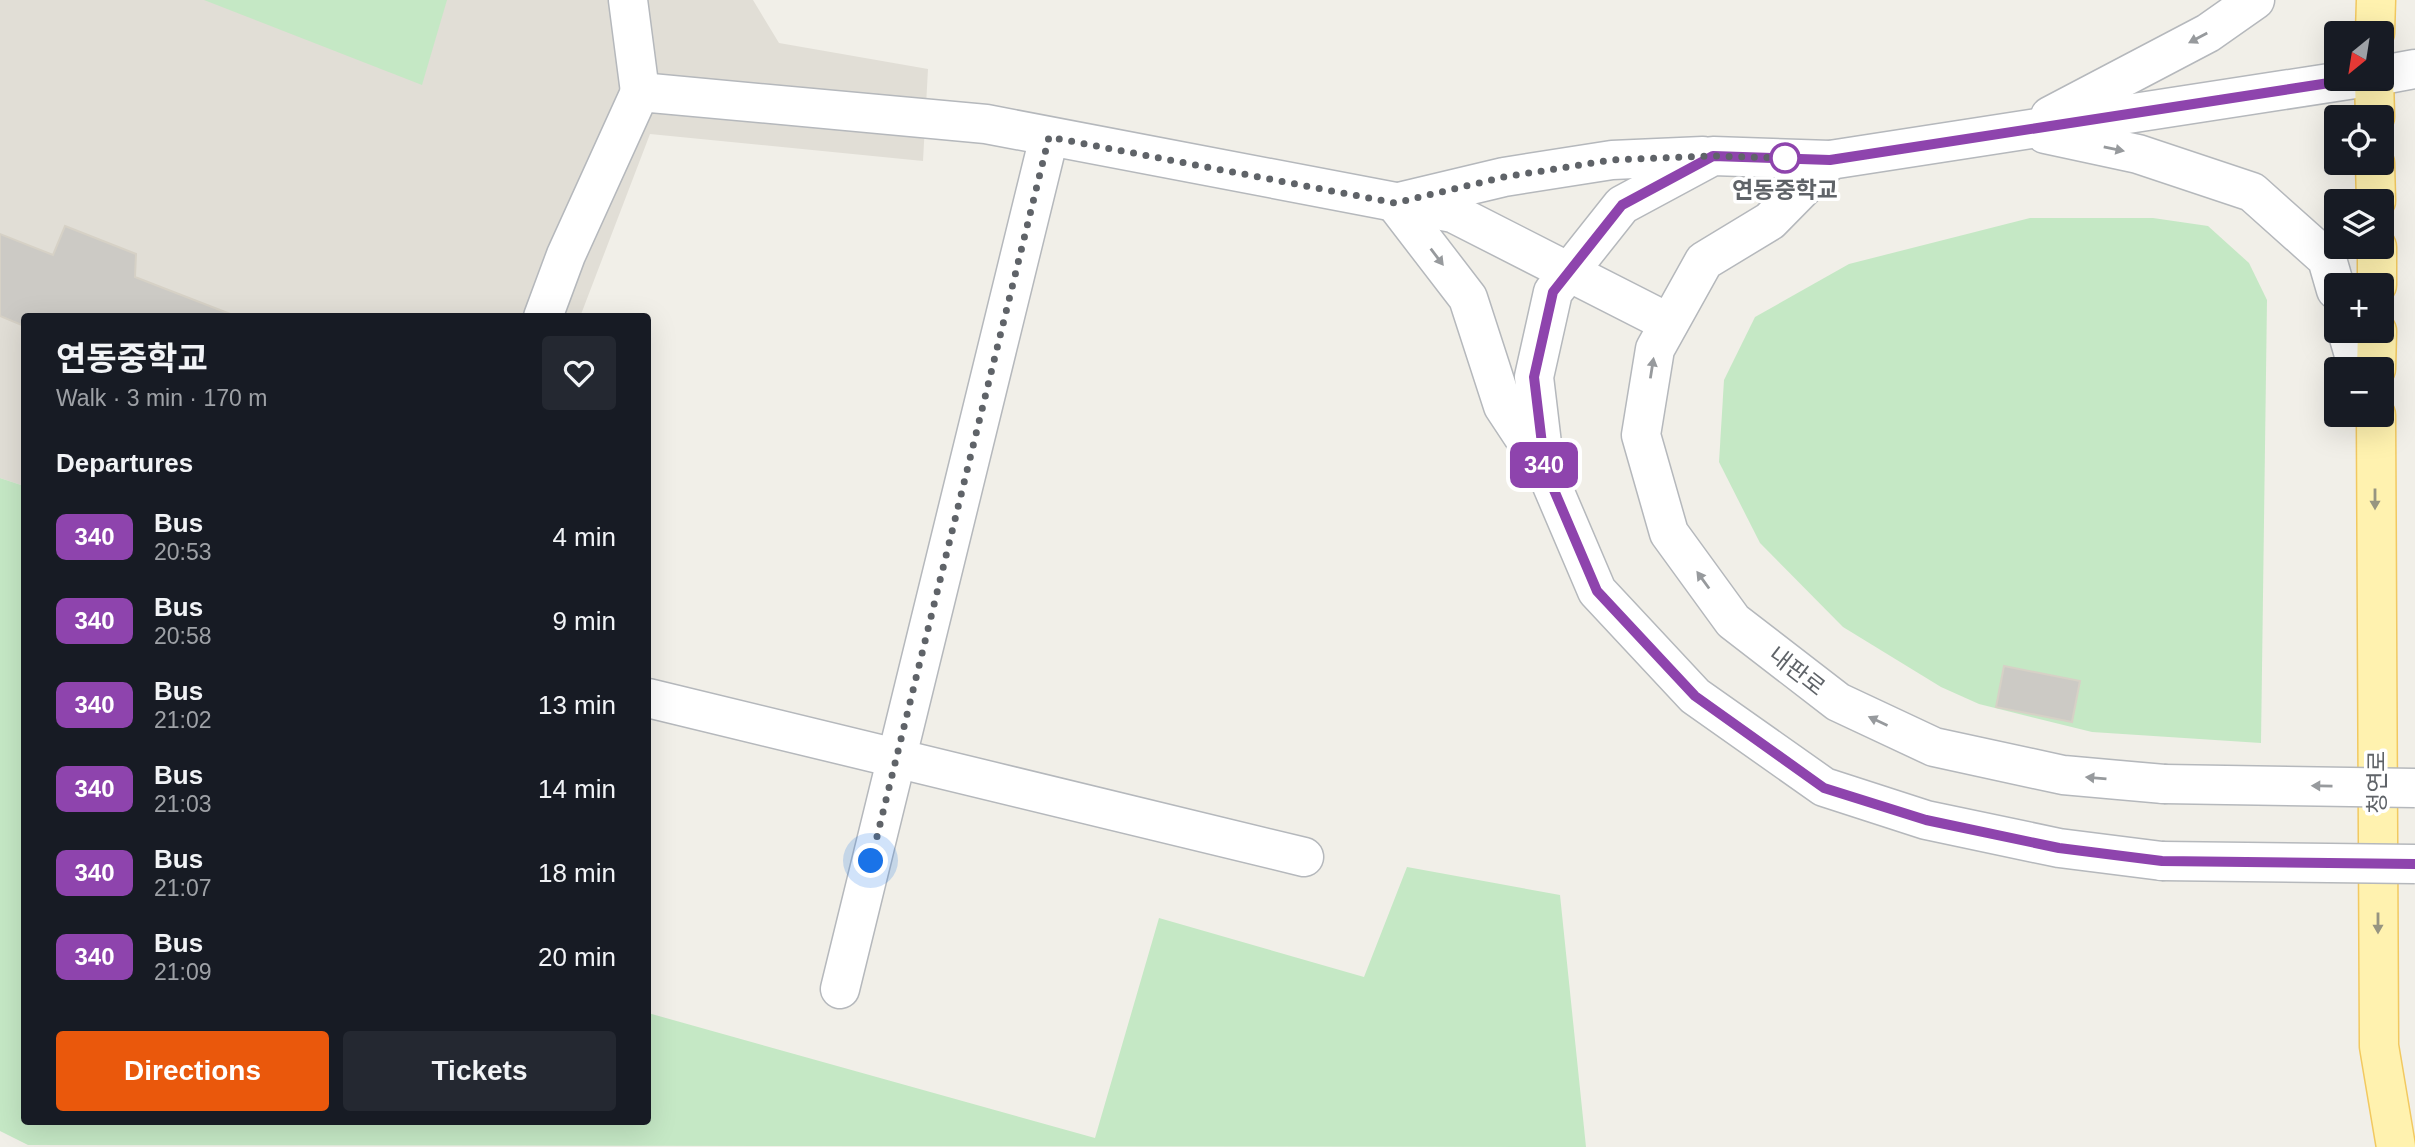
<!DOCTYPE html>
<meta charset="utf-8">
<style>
:root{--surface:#171b24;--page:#242831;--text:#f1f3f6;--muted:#9ea1a6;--accent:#ea580c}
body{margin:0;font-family:Arial,"Noto Sans KR",sans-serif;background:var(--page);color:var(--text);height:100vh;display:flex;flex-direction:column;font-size:26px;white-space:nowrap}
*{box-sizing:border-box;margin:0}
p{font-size:23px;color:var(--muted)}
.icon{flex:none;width:38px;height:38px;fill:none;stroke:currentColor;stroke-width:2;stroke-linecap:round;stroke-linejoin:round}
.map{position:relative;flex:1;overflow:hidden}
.panel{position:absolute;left:21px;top:313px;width:630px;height:812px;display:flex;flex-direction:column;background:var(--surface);border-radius:7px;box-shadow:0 7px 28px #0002}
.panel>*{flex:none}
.badge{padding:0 14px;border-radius:10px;font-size:24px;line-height:46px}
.needle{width:46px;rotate:210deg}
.tools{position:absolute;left:2324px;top:21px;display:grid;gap:14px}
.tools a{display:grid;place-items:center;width:70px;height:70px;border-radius:7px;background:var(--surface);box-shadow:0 7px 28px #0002;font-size:35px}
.you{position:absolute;width:35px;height:35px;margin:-18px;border:5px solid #fff;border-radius:50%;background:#1a73e8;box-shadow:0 0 0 10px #1a73e833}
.map>.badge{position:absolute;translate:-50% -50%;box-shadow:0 0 0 4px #fff}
h2{padding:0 35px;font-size:26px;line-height:63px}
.round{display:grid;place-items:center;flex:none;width:74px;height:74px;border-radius:7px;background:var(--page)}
.overview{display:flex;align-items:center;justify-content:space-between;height:119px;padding:0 35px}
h1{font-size:33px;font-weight:700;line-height:52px}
.action{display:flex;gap:14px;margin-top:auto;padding:14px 35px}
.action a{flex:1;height:80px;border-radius:7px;background:var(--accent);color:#fff;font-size:28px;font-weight:700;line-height:80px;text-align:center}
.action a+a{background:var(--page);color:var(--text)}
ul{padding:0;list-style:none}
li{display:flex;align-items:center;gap:21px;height:84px;padding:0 35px}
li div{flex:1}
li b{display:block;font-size:26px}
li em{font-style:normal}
li .badge{min-width:77px;font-weight:700;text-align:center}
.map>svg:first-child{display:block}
.education{fill:#e1ded6}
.green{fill:#c5e8c5}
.building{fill:#cccac5;stroke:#d6d1c6;stroke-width:2}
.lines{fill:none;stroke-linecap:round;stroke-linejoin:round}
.minor-casing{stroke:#b5b8bc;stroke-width:41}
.major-casing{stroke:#f2c960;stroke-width:41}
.minor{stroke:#fff;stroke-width:38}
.major{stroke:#fff2af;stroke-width:38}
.minor-bridge-casing{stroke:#b5b8bc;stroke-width:41;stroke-linecap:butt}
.minor-bridge{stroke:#fff;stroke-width:38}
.oneway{fill:#979a9d}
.oneway2{fill:#979581}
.line-casing{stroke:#fff;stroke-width:16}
.line{stroke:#8e44ad;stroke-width:10}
.walk{stroke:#5f6368;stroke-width:7;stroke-dasharray:0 12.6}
.stop-dot{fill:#fff;stroke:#8e44ad;stroke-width:3.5}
.labels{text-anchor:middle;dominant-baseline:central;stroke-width:7;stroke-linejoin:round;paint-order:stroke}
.stop-label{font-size:23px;font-weight:bold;fill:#5f6368;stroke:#fff}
.street-label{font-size:23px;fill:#5f6368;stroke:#fff}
</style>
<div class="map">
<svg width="2415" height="1147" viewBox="0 0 2415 1147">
<rect width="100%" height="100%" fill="#f1efe8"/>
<polygon class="education" points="0,0 753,0 779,43 928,69 923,161 650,134 580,317 24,317 24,486 0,478"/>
<g class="green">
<polygon points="204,0 447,0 422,85"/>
<polygon points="2030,218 2153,218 2208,226 2249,263 2267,300 2261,743 2092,732 1979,704 1941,687 1843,627 1760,543 1719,462 1724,380 1755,317 1849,264"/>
<polygon points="0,478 24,486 24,1122 648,1122 648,1013 1095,1138 1159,918 1364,977 1407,867 1560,895 1586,1147 28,1145 0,1131"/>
</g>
<g class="building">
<polygon points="65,226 136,254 135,277 238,317 24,317 24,326 0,316 0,234 53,255"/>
<polygon points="2004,666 2080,681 2072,722 1996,707"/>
</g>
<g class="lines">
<defs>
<g id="minor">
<polyline points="628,0 640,92"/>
<polyline points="2382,75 2415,69"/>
<polyline points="2050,116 2208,33 2255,0"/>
<polyline points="2045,134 2138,154 2252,192 2327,259 2336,290"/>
<polyline points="1830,160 1770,221 1704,261 1655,349 1641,435 1669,533 1733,621 1838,702 1934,747 2063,775 2164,784"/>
<polyline points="543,317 566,255 640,92 986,124 1453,213 1669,323"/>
<polyline points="2347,331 2358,369"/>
<polyline points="1540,462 1503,406 1468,298 1395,203 1504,177 1612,160 1703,156"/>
<polyline points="648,698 1304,857"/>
<polyline points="2162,861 2059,848 1926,820 1824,787 1695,696 1597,591 1545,469 1534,377 1553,292 1622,205 1713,156 1830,160 2355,79"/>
<polyline points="840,989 1049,137"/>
</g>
<g id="major">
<polyline points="2375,33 2376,0"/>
<polyline points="2374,79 2375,117"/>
<polyline points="2375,163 2376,201"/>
<polyline points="2377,247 2377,285"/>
<polyline points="2376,369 2377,331"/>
<polyline points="2376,415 2379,1046 2396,1147"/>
</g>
</defs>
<use href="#minor" class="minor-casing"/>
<use href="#major" class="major-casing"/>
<use href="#minor" class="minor"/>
<use href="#major" class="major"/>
<defs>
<g id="minor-bridge">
<polyline points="2164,784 2415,788"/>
<polyline points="2162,861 2415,864"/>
</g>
</defs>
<use href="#minor-bridge" class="minor-bridge-casing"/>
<use href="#minor-bridge" class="minor-bridge"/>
</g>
<defs><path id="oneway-solid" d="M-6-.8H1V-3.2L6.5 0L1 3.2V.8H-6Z" transform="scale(1.75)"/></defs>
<g class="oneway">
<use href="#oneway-solid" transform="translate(2198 38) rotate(152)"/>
<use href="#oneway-solid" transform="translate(2114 149) rotate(12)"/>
<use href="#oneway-solid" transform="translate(1437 257) rotate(53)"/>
<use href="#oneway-solid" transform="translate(1652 368) rotate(-81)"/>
<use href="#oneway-solid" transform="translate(1703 580) rotate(-126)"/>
<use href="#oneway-solid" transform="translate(1878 721) rotate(-155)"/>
<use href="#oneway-solid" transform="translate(2096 778) rotate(-175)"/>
<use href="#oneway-solid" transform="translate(2322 786) rotate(-179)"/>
</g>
<g class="oneway2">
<use href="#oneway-solid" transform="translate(2375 499) rotate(90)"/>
<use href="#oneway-solid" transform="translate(2378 923) rotate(90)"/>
</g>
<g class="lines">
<defs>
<polyline id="line" points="2355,79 1830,160 1713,156 1622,205 1553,292 1534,377 1545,469 1597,591 1695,696 1824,788 1926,820 2059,848 2162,861 2415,864"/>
</defs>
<use href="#line" class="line-casing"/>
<use href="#line" class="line"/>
<polyline class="walk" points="871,861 1049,137 1395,203 1504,177 1612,160 1713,156 1785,158"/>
</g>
<circle class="stop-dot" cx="1785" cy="158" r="14"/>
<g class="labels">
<g class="stop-label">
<text x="1785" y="190">연동중학교</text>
</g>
<g class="street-label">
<text transform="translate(1797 671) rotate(38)">내판로</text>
<text transform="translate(2377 782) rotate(-90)">청연로</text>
</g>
</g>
</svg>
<div class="tools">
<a><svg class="needle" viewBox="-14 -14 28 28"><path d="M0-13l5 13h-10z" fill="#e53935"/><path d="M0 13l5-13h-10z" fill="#9ea1a6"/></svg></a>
<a><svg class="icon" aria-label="locate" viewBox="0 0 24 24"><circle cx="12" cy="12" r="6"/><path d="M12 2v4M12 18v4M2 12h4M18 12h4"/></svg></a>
<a><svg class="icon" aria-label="layers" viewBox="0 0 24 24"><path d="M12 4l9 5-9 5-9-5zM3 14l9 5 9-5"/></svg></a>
<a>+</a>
<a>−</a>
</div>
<div class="you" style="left:871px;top:861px"></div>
<b class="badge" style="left:1544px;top:465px;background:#8e44ad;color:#fff">340</b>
<section class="panel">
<div class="overview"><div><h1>연동중학교</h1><p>Walk · 3 min · 170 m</p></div><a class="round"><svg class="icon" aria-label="heart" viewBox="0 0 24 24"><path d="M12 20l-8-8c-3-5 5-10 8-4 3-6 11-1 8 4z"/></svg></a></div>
<h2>Departures</h2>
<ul>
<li><span class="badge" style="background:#8e44ad;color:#fff">340</span><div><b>Bus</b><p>20:53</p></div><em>4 min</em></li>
<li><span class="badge" style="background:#8e44ad;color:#fff">340</span><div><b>Bus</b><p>20:58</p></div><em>9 min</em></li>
<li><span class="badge" style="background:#8e44ad;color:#fff">340</span><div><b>Bus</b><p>21:02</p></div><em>13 min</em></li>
<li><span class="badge" style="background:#8e44ad;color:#fff">340</span><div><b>Bus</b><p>21:03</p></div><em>14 min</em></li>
<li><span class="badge" style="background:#8e44ad;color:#fff">340</span><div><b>Bus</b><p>21:07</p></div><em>18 min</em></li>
<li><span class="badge" style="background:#8e44ad;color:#fff">340</span><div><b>Bus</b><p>21:09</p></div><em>20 min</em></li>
</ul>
<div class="action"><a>Directions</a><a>Tickets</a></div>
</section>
</div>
